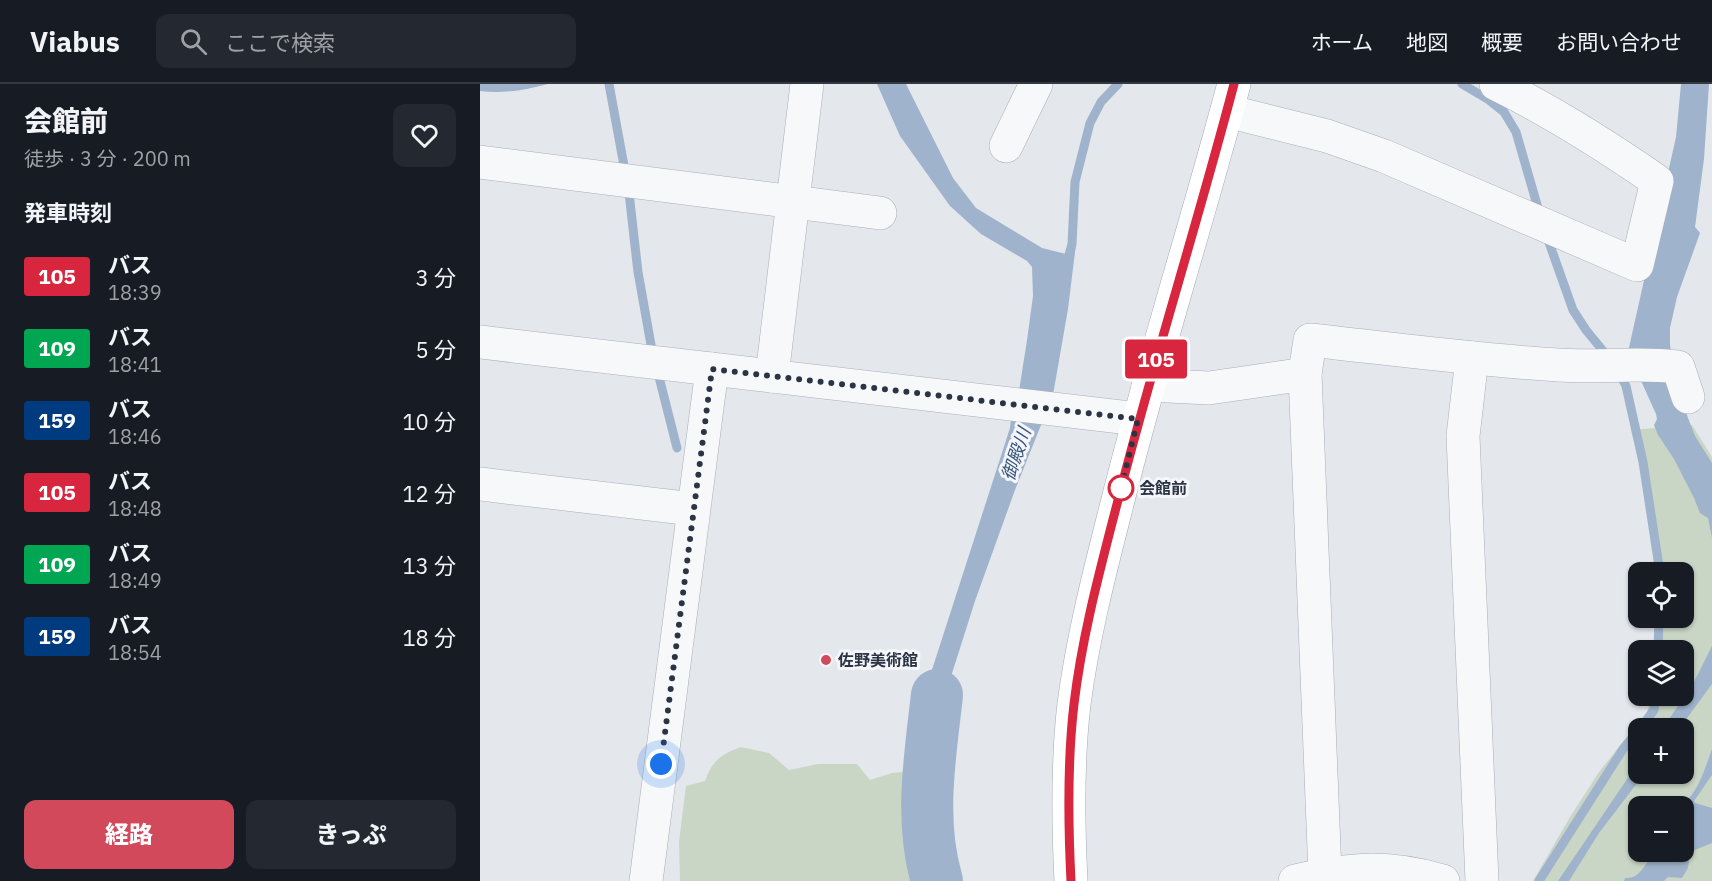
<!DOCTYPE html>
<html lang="ja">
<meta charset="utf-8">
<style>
:root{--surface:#171b24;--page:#242831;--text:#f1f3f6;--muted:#9ea1a6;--line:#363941;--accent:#d1495b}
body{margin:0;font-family:"IBM Plex Sans","Noto Sans JP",sans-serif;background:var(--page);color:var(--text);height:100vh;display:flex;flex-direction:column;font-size:22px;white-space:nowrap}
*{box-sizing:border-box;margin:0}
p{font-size:20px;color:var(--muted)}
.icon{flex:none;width:33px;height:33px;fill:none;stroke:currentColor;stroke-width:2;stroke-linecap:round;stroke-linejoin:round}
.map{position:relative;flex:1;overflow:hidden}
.panel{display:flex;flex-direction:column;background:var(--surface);width:480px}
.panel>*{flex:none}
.badge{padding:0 12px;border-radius:4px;font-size:21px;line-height:39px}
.fabs{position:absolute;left:1148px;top:478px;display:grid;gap:12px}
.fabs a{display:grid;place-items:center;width:66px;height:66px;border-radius:12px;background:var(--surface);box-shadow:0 2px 4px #0004;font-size:30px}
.you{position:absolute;width:30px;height:30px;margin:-15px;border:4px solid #fff;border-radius:50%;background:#1a73e8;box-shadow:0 0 0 9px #1a73e833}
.map>.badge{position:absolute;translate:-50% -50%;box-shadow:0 0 0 3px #fff}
h2{padding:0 24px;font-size:22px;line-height:54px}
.round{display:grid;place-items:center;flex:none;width:63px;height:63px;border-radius:12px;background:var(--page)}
.head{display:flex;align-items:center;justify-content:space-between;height:102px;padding:0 24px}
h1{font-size:28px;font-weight:800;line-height:45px}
.cta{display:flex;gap:12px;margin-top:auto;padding:12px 24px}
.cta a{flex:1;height:69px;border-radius:12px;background:var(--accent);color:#fff;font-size:24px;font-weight:800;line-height:69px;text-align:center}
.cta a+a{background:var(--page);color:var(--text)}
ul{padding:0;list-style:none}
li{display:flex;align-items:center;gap:18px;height:72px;padding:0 24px}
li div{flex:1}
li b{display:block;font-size:22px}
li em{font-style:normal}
li .badge{min-width:66px;font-weight:700;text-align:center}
header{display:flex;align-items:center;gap:36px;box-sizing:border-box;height:84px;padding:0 30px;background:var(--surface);border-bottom:2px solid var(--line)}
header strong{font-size:28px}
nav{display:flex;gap:33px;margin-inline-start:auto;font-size:21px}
.search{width:420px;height:54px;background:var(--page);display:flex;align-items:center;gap:15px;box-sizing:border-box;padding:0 21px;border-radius:12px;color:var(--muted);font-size:22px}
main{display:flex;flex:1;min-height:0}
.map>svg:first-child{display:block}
.green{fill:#c9d6c5;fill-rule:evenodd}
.water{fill:#9fb4cc}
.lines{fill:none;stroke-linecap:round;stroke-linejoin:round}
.stream{stroke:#9fb4cc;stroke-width:9}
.river{stroke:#9fb4cc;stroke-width:52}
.street-casing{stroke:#a9aeb7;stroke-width:34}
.primary-casing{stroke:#a3abb8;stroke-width:34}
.street{stroke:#f7f8fa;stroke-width:33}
.primary{stroke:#fff;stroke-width:33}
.line-casing{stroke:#fff;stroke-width:14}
.line{stroke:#d7263d;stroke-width:9}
.walk{stroke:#2b3445;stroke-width:6;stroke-dasharray:0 10.8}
.stop-dot{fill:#fff;stroke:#d7263d;stroke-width:3}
.poi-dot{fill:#d1495b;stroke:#f4f6f9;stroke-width:2}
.labels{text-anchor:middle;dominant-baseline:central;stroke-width:6;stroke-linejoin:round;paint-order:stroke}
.stop-label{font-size:16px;font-weight:bold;fill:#2b3445;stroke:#f4f6f9;text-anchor:start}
.poi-label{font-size:16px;font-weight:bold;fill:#2b3445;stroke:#f4f6f9;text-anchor:start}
.water-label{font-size:18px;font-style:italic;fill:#34527a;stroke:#f4f6f9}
</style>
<header>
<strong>Viabus</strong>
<div class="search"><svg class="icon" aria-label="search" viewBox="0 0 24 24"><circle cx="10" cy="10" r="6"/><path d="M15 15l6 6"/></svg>ここで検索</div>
<nav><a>ホーム</a><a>地図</a><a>概要</a><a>お問い合わせ</a></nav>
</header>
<main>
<section class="panel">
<div class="head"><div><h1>会館前</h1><p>徒歩 · 3 分 · 200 m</p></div><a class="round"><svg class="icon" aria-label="heart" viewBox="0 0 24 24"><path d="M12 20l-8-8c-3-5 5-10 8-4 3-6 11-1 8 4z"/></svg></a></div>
<h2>発車時刻</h2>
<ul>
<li><span class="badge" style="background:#d7263d;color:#fff">105</span><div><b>バス</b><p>18:39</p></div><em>3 分</em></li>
<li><span class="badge" style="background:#00a651;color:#fff">109</span><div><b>バス</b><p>18:41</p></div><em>5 分</em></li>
<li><span class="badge" style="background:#003b80;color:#fff">159</span><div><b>バス</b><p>18:46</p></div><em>10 分</em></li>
<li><span class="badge" style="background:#d7263d;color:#fff">105</span><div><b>バス</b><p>18:48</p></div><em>12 分</em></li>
<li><span class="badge" style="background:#00a651;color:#fff">109</span><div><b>バス</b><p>18:49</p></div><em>13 分</em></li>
<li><span class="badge" style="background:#003b80;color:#fff">159</span><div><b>バス</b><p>18:54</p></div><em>18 分</em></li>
</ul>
<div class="cta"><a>経路</a><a>きっぷ</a></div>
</section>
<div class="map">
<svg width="1232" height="797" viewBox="0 0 1232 797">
<rect width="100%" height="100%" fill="#e4e7ec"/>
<g class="green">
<path d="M1212,341L1232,373V797H1053L1090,733L1119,688L1167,628L1171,612H1203V567H1174L1176,534H1203V489H1177C1171,441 1167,392 1151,346ZM1158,645H1203V690H1158ZM1158,723H1203V768H1158Z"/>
<path d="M261,663L289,669L309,686L338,680H377L390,696L412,689L430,687L440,705L437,733L444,766L442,789L445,797H200L199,758L206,702L225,697C232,677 241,670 261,663Z"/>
</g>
<g class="water">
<path d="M0,0H68C45,6 24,10 0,7Z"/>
<polygon points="397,0 426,0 473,94 496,124 562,164 586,170 588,159 596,160 588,225 573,311 535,406 495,517 467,605 462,684 439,680 449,595 530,344 532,326 539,307 547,256 553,212 552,183 547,177 501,150 470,122 420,52"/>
<polygon points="1201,0 1229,0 1224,75 1215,143 1220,149 1197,213 1190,244 1190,260 1193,285 1208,334 1215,352 1232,379 1232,454 1228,434 1220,429 1214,414 1194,375 1178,351 1174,341 1177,335 1176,330 1148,268 1196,53"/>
<polygon points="1232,562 1232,600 1199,645 1182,645 1212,602"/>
<path d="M1232,665V691L1214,717L1215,719L1232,724V759L1210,768L1208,784L1202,794L1188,793L1184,797H1144L1145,794C1162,795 1165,777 1176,768H1203V723H1192C1196,721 1202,720 1206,717C1218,708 1227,679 1232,665Z"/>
<polygon points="1158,679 1158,690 1164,690 1119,749 1089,797 1078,797"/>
</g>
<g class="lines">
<g class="stream">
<polyline points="129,0 149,109 158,188 173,272"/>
<polyline points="982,0 1009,16 1024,28 1036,48 1060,131"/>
<polyline points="1066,150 1093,226 1106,246 1128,273"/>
<polyline points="589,171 592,160 595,98 610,39 621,18 638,0"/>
<polyline points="177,285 197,364"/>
<polyline points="1138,287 1146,302 1163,378 1180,489"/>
<polyline points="1178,567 1179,534"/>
<polyline points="1160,645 1174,626 1176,612"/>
<polyline points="1059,797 1143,665 1158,647"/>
</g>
<path class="river" d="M457,797C439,736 450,673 457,611"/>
<defs>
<g id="street">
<path d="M747,27L847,52L904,72L1157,181L1177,97C1125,61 1073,28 1016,0"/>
<polyline points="526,62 556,0"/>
<polyline points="0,78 400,129"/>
<polyline points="0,258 658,335"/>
<polyline points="992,274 983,352 1002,797"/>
<polyline points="292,292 327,0"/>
<polyline points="668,301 729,304 825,290"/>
<polyline points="0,400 213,425"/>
<path d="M845,790L825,290L830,256C913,265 995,276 1078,281C1118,284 1158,278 1198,283L1208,313"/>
<polyline points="166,797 232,285"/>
<path d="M815,797C871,784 907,781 963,797"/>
</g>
<path id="primary" d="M591,797C588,738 587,679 594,620C603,551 621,483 638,416C673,276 717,139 754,0"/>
</defs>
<use href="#street" class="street-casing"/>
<use href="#primary" class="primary-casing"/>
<use href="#street" class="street"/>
<use href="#primary" class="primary"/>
</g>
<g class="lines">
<defs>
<path id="line" d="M591,797C588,738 587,679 594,620C602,552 620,486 637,420C673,279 717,141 754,0"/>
</defs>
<use href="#line" class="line-casing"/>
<use href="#line" class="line"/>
<polyline class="walk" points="181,680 232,285 658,335 641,404"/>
</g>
<circle class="stop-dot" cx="641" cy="404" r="12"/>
<circle class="poi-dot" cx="346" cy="576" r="6"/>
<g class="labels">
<g class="stop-label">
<text x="659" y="404">会館前</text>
</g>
<g class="poi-label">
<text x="358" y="576">佐野美術館</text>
</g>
<g class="water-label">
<text transform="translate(536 370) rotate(-71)">御殿川</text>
</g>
</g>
</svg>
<div class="fabs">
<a><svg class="icon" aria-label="locate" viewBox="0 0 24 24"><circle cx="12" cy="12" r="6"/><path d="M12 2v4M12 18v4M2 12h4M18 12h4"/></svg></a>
<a><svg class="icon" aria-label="layers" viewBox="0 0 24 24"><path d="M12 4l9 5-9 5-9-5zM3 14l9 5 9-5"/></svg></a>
<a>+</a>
<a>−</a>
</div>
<div class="you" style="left:181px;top:680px"></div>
<b class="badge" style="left:676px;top:275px;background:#d7263d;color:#fff">105</b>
</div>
</main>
